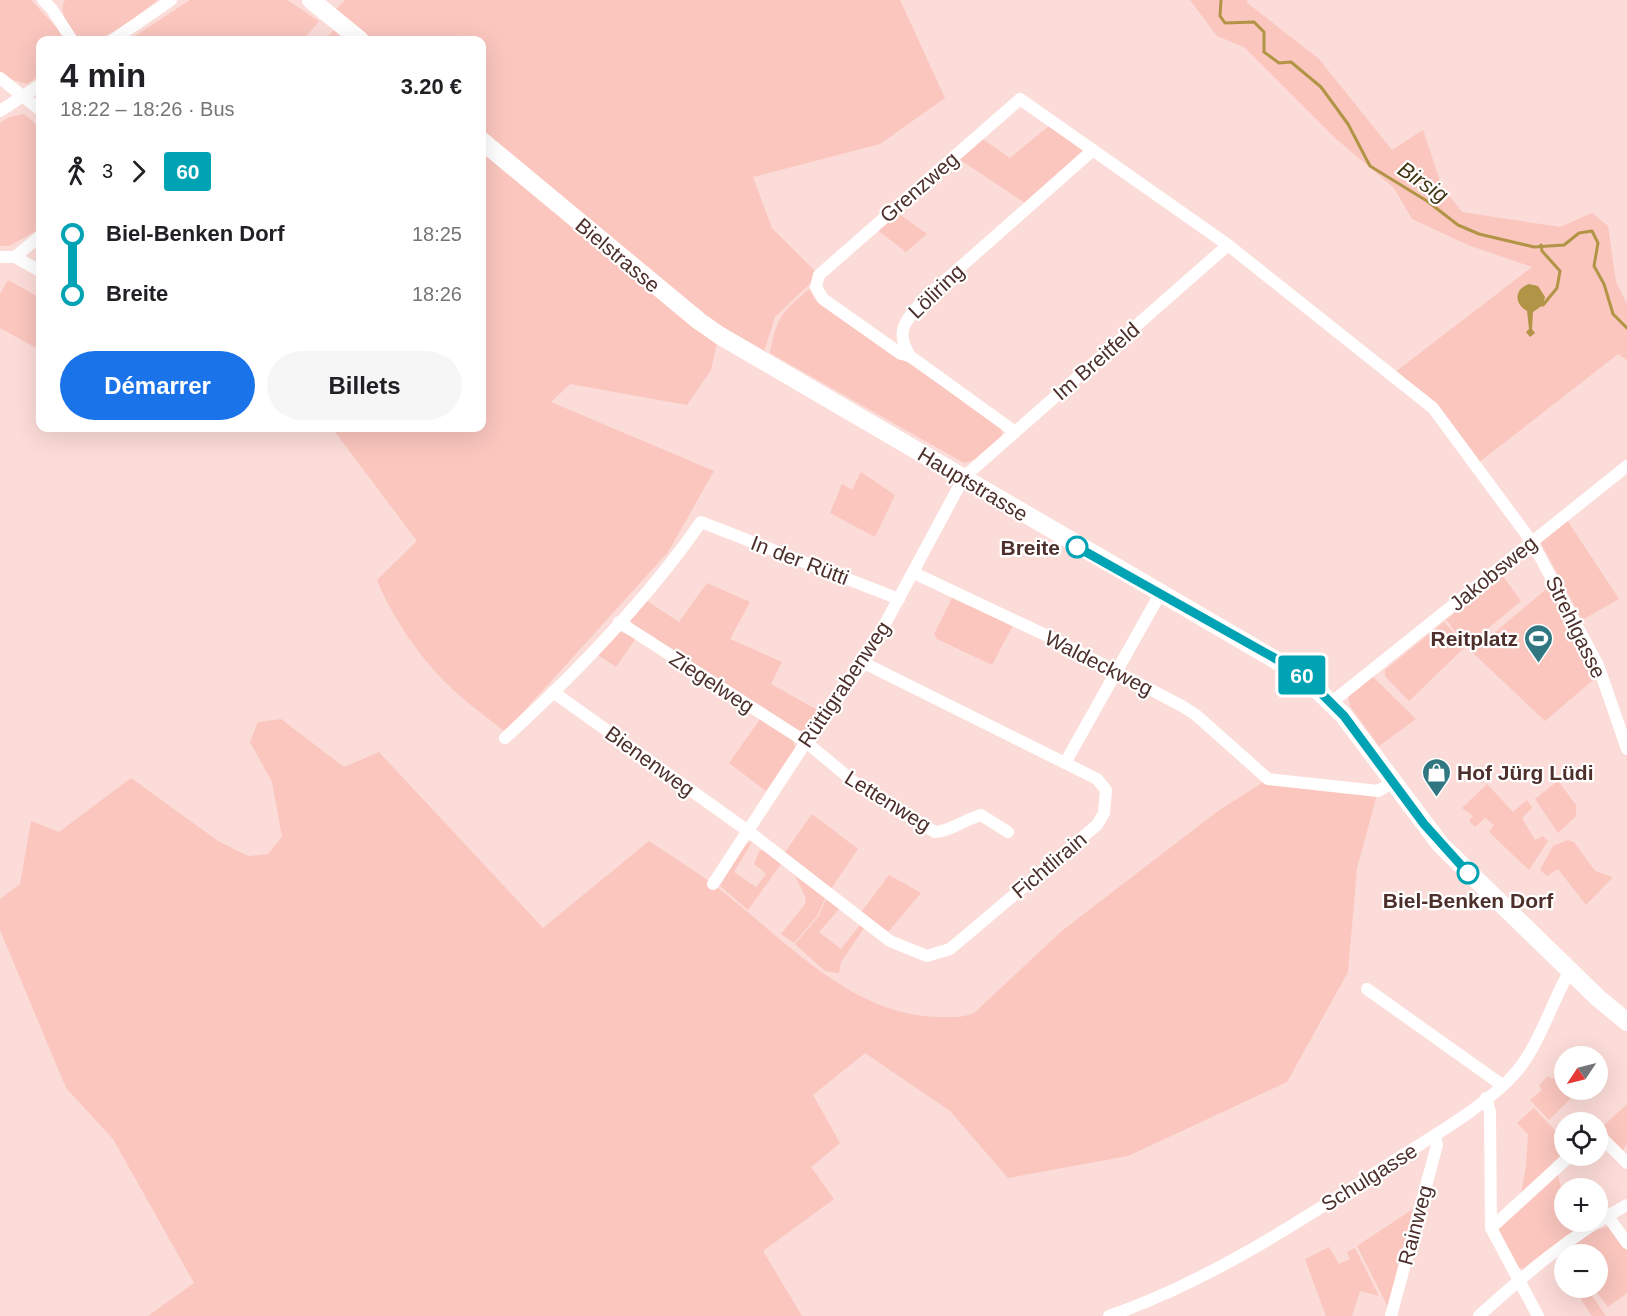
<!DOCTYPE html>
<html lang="fr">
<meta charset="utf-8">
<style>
:root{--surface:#fff;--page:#f6f6f6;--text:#202124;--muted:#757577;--accent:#1a73e8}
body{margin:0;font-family:Helvetica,sans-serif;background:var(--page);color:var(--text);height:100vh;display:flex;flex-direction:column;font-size:22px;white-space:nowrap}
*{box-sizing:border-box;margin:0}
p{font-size:20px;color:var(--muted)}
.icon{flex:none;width:33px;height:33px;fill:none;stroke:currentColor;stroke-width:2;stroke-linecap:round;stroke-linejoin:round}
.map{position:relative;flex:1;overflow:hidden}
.sheet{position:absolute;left:36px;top:36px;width:450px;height:396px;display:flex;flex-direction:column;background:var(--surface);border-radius:12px;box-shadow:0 6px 24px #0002}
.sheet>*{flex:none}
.badge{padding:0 12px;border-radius:4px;font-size:21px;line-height:39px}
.needle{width:39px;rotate:235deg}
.tools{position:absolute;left:1554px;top:1046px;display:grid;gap:12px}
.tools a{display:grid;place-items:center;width:54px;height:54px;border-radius:50%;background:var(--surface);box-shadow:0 6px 24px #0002;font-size:30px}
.map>.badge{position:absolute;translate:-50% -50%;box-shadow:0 0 0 3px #fff}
.legs{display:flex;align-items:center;gap:9px;height:66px;padding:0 24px;font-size:20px}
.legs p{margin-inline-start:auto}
.overview{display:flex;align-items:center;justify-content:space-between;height:102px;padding:0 24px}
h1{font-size:33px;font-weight:600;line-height:45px}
.button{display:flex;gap:12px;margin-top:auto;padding:12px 24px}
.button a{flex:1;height:69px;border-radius:36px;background:var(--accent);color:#fff;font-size:24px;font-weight:600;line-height:69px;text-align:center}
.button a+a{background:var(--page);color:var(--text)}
ul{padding:0 24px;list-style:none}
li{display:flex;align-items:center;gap:21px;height:60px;font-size:22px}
li i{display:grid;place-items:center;width:9px;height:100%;margin:0 8px;background:currentColor}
li i::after{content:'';width:15px;height:15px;margin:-8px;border:4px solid;border-radius:50%;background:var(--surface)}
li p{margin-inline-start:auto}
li:first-child i{background:linear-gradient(#0000 50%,currentColor 0)}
li:last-child i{background:linear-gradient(currentColor 50%,#0000 0)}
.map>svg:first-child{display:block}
.green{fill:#fac6be}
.water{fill:#b29447}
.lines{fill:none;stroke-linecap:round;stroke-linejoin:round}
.stream{stroke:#b29447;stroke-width:3}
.minor{stroke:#fff;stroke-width:12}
.secondary{stroke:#fff;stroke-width:18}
.line-1-casing{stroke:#fff;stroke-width:14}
.line-1{stroke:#00a3b4;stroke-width:9}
.stop-1-dot{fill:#fff;stroke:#00a3b4;stroke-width:3}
.labels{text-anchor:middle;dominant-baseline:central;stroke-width:4.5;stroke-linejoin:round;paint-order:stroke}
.street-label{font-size:21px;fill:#4d2f2b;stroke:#fff}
.stop-label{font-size:21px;font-weight:bold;fill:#4d2f2b;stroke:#fff;text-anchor:end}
.poi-label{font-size:21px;font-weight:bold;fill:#4d2f2b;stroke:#fff;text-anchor:end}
.water-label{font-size:22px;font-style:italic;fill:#433614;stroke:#fff}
</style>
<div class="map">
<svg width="1627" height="1316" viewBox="0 0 1627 1316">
<rect width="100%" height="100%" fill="#fcdcd8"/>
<g class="green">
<polygon points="0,0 31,0 68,40 40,40 40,75 27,84 9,79 0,72"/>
<path d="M65,0H158C142,11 100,48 81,40C76,37 72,30 69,25C63,16 60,10 65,0Z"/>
<polygon points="190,0 287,0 319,21 303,40 129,40"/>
<path d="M345,0H900L945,98L880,144L753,177L772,228L819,275L775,317L761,361L719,335L711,370L687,405L570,384L551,402L714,471L668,552L505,732C486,716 465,702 447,684C419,656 392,617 377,580L417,541L332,428H482V40H324L346,18L336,9Z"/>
<polygon points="1190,0 1248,0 1246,2 1319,59 1392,150 1423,130 1442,187 1462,212 1560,227 1592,213 1608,226 1616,282 1627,304 1627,360 1618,354 1478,463 1394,373 1532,267 1468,245 1412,219 1394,188 1334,137 1244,47 1217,36"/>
<polygon points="24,114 40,128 40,229 9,246 0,246 0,123 9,117"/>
<polygon points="1049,126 1083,150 1025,203 959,159 981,138 1010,158"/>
<polygon points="896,212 927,234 906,252 876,229"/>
<polygon points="8,280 40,298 40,350 0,328 0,294"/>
<path d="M809,289L816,301L1001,426L1002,436L974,460L964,463L770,353C777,317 781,313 809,289Z"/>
<polygon points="861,472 895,495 875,537 830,513 842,484 852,490"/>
<polygon points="1567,520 1619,599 1582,620 1540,541"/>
<polygon points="1502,575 1521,601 1467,646 1446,620"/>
<polygon points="707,583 750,602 730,639 782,662 771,684 821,712 811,728 803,733 795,730 636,628 631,622 631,616 647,601 679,622"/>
<polygon points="1552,584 1599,675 1545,721 1472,652"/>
<polygon points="952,598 1013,625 992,665 937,639 934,634"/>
<polygon points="1444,622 1466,646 1409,701 1385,676 1385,670"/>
<polygon points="619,631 636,638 616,667 595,653"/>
<polygon points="1372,676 1416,719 1379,746 1350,706 1348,696"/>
<polygon points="761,718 793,739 795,748 766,791 729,763"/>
<path d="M281,719L344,767L379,752L543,928L649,841C671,856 693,869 714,885C781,935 849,1016 939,1017C952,1017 962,1018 974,1013L1063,930L1218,811L1268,779L1378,791L1357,868L1348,972L1287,1082L1128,1156L1008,1178L950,1111L865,1053L813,1095L840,1143L811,1167L834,1199L763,1251L802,1316H148L194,1283L113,1139L66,1088L0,930V899L20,884L31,821L59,832L131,778L218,841L248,856L268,854L282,837L272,782L250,742L258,722Z"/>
<polygon points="1558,781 1576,805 1576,816 1558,833 1535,799"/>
<polygon points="1487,784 1513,812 1527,800 1532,808 1522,818 1535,840 1543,836 1548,841 1529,870 1489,832 1494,825 1485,818 1475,827 1469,821 1473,816 1462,808"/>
<polygon points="812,814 858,849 828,893 783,855"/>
<polygon points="1568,840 1574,842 1595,871 1613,877 1586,905 1558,869 1547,876 1540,870 1553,846"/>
<polygon points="752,842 734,872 756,887 766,874 754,864 759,851 763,850 781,864 748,910 720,886 746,843"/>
<polygon points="889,875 921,893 887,933 860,914"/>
<polygon points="795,876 825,898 818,915 794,943 781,934 805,904 806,898"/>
<polygon points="826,899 839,909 819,932 841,949 860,925 864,928 841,962 839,973 825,971 795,944 819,916"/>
<polygon points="1567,1050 1575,1056 1564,1056 1564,1089 1580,1089 1549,1120 1530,1100 1542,1090 1539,1085 1548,1076 1552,1079 1562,1070 1558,1066"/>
<polygon points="1627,1104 1627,1143 1622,1152 1599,1130"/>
<polygon points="1534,1108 1564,1140 1564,1152 1521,1194 1526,1166 1528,1134 1517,1123"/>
<polygon points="1557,1172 1564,1198 1564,1221 1584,1221 1583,1226 1525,1269 1516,1267 1496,1228"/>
<polygon points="1413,1209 1418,1209 1389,1309 1357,1246"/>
<polygon points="1608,1227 1627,1251 1627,1293 1608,1307 1593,1287 1598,1287 1598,1254 1567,1254 1565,1251 1595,1230"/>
<polygon points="1329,1247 1339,1264 1350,1259 1347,1252 1355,1248 1379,1296 1360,1291 1352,1316 1326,1316 1305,1259"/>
<polygon points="1573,1287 1586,1287 1606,1316 1592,1316"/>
</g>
<path class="water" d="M1529,284L1538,286L1545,297L1543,305L1533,312L1532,329L1535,333L1530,337L1526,332L1529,329L1527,311C1514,304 1514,289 1529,284Z"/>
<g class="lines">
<g class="stream">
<polyline points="1221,0 1220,16 1225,23 1254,22 1264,32 1264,52 1279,63 1291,62 1321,87 1348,124 1370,166 1427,201 1458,225 1479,234 1534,247 1564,245 1579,233 1592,231 1598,243 1594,266 1604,284 1613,314 1627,328"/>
<polyline points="1541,245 1542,251 1560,271 1557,288 1543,305"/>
</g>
<g class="minor">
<polyline points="43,0 51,8 72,40"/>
<polyline points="113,40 171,0"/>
<polyline points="0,78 40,110"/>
<polyline points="0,111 40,85"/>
<polyline points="0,257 15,257 40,271"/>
<polyline points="15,257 40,236"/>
<polyline points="910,356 901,354 823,299 816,287 819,275 1020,99 1228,245 1433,408 1532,542 1598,665 1627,749"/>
<path d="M1015,432L910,356C894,330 906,321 923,300L1093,150"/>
<polyline points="914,573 1054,639 1182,706 1196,715 1268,779 1378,791 1393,782"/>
<path d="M619,622L806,742L860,787L935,832C948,832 966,819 981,815L1008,832"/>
<polyline points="553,692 748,831 890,941 927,956 950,949 1097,825 1104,813 1106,790 1097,779 1065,763 864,663"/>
<polyline points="1332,702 1627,466"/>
<path d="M505,738C575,674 647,600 701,522L899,599"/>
<polyline points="1065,763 1160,594"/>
<polyline points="713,884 806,742 864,663 964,477 1228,245"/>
<polyline points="1367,989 1502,1085"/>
<polyline points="1486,1098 1490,1112 1491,1228 1538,1316"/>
<polyline points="1598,1134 1627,1163"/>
<polyline points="1607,1215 1627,1243"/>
<polyline points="1491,1228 1571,1155"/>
<path d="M1109,1316C1213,1280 1308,1216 1400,1157C1435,1135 1490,1103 1517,1071C1538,1047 1553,1000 1570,970"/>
<polyline points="1391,1316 1437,1145 1435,1135"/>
<path d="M1479,1316C1524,1275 1573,1233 1627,1205"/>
</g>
<g class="secondary">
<polyline points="311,0 360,40"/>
<polyline points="482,141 699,321 719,335 1303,676 1344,716 1440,844 1598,998 1627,1022"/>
</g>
</g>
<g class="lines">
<defs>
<polyline id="line-1" points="1077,547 1278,660 1311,683 1344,716 1424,824 1468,873"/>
</defs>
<use href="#line-1" class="line-1-casing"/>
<use href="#line-1" class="line-1"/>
</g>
<defs>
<symbol id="stadium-pin" viewBox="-11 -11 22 30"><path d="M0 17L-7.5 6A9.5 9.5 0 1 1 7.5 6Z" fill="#307781" stroke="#fff"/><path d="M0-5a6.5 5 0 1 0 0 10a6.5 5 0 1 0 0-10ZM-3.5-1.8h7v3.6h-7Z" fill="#fff"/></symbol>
<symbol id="shop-pin" viewBox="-11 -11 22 30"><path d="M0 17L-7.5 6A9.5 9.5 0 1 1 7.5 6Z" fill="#307781" stroke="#fff"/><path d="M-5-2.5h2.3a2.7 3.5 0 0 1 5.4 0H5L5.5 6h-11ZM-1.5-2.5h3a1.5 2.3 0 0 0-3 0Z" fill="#fff"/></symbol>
</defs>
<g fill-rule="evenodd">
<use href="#stadium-pin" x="1522" y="622" width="33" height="45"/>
<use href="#shop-pin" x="1420" y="756" width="33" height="45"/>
</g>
<g class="stop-1-dot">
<circle cx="1077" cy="547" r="10"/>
<circle cx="1468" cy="873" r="10"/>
</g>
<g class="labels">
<g class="street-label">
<text transform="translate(919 187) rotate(-41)">Grenzweg</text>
<text transform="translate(618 255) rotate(40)">Bielstrasse</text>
<text transform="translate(936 291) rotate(-44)">Löliring</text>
<text transform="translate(1096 361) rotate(-41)">Im Breitfeld</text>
<text transform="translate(973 484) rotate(31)">Hauptstrasse</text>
<text transform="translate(800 560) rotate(21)">In der Rütti</text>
<text transform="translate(1493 573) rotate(-39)">Jakobsweg</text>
<text transform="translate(1576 627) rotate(64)">Strehlgasse</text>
<text transform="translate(1099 663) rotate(27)">Waldeckweg</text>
<text transform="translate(712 682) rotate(33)">Ziegelweg</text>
<text transform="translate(844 684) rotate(-56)">Rüttigrabenweg</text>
<text transform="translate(650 761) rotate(36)">Bienenweg</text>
<text transform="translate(888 801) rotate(32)">Lettenweg</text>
<text transform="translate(1049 865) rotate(-40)">Fichtlirain</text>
<text transform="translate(1369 1177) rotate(-32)">Schulgasse</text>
<text transform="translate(1415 1225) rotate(-75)">Rainweg</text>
</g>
<g class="stop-label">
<text x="1060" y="547">Breite</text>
<text x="1468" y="900" text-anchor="middle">Biel-Benken Dorf</text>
</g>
<g class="poi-label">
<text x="1518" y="638">Reitplatz</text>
<text x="1457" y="772" text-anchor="start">Hof Jürg Lüdi</text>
</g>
<g class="water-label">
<text transform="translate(1423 182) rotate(34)">Birsig</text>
</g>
</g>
</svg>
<div class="tools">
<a><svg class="needle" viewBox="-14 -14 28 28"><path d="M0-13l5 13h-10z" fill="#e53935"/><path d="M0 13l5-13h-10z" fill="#757577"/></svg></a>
<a><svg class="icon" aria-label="locate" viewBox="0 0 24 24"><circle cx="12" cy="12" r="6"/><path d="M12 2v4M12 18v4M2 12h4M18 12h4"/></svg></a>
<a>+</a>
<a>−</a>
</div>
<b class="badge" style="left:1302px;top:675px;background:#00a3b4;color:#fff">60</b>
<section class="sheet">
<div class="overview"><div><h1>4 min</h1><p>18:22 – 18:26 · Bus</p></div><b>3.20 €</b></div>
<div class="legs"><svg class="icon" aria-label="walk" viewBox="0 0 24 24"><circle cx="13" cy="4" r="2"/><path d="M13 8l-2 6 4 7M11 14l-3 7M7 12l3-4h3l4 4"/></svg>3<svg class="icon" aria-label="forward" viewBox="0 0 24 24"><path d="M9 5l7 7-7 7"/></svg><b class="badge" style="background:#00a3b4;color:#fff">60</b></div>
<ul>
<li><i style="color:#00a3b4"></i><b>Biel-Benken Dorf</b><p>18:25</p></li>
<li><i style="color:#00a3b4"></i><b>Breite</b><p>18:26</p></li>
</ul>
<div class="button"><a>Démarrer</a><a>Billets</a></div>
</section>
</div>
